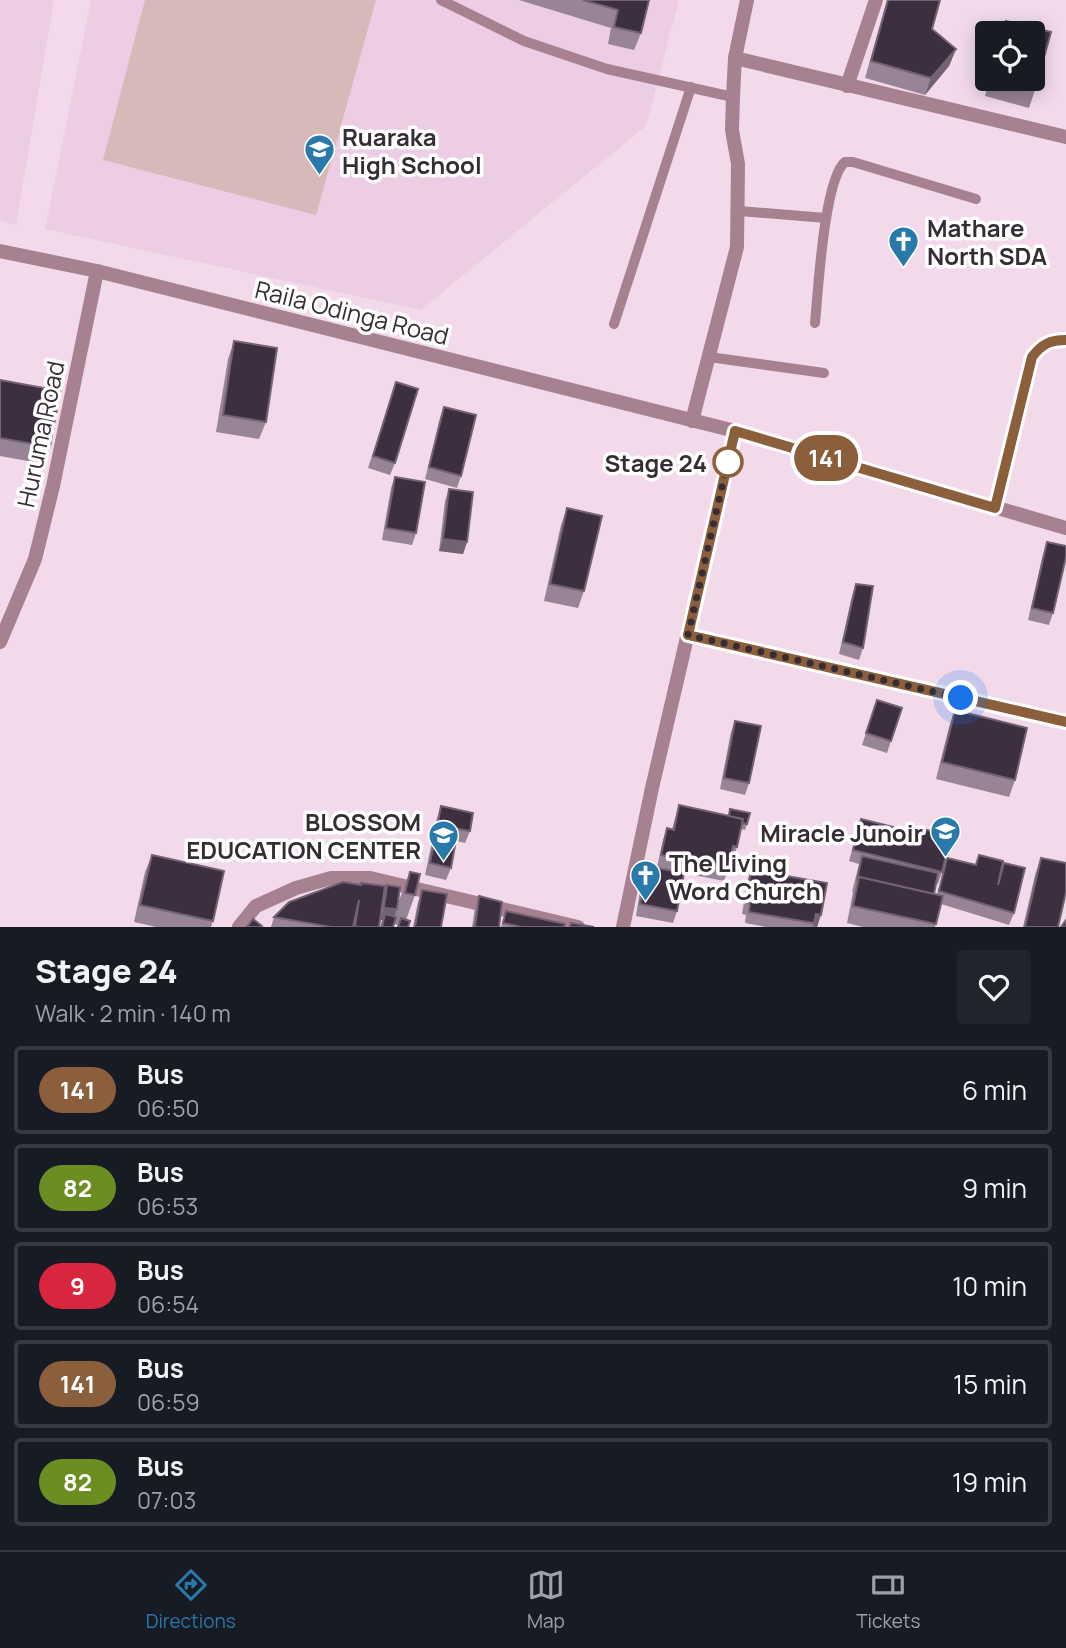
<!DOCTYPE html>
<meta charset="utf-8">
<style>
:root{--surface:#171b24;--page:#20242c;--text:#f1f3f6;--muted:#9ea1a6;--line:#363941;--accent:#2979aa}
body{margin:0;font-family:Manrope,sans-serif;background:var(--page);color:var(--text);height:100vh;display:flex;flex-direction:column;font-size:26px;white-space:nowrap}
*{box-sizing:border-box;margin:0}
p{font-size:23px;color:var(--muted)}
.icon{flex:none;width:38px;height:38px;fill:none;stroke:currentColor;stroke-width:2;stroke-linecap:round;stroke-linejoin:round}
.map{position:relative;height:927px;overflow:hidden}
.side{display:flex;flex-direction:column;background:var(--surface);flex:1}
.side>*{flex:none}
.badge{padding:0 14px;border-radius:23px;font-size:24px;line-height:46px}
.tools{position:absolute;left:975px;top:21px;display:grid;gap:14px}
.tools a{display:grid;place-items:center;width:70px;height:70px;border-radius:7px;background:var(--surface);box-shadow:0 4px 18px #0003;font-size:35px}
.you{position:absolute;width:35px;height:35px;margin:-18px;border:5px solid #fff;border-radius:50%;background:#1a73e8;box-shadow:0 0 0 10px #1a73e833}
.map>.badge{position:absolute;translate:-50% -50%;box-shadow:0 0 0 4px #fff}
.round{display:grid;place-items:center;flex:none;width:74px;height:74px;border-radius:7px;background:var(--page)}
.overview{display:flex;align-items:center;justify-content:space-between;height:119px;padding:0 35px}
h1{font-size:33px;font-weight:800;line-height:52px}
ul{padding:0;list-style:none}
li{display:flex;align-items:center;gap:21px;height:88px;margin:0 14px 10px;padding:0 21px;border:4px solid var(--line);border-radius:7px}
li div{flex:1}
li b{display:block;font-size:26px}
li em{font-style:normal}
li .badge{min-width:77px;font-weight:700;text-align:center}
.tab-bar{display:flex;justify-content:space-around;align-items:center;height:98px;border-top:2px solid var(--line);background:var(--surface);font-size:19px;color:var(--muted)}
.tab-bar a{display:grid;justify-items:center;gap:4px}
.tab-bar .active{color:var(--accent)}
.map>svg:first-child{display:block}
.built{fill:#eccde3}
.green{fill:#d7b9ba}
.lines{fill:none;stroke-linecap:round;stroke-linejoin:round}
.service{stroke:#a7818f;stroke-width:10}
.minor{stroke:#a7818f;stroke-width:14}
.wall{fill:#978496}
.shaded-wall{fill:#736273}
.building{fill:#3c2f40;stroke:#736273;stroke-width:2}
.line-casing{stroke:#fff;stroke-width:16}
.line{stroke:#8b5e3c;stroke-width:10}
.walk{stroke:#362d34;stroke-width:7;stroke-dasharray:0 12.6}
.stop-dot{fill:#fff;stroke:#8b5e3c;stroke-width:3.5}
.labels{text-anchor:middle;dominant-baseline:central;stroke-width:7;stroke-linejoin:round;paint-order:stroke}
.poi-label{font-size:24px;font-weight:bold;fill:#362d34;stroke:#fff;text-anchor:start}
.street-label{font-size:24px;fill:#362d34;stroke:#fff}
.stop-label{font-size:24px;font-weight:bold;fill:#362d34;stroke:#fff;text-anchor:end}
</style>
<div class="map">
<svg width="1066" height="927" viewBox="0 0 1066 927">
<rect width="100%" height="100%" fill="#f2daeb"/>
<g class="built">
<polygon points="0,0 54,0 16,225 0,221"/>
<polygon points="91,0 679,0 646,126 421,310 45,229"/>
</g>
<polygon class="green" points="145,0 376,0 316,215 103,160"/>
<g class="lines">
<g class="service">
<polyline points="441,0 524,41 607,69 733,97"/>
<polyline points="739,211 826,218"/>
<path d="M815,323C818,293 824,179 845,162H853L976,199"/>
<polyline points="614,324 691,87"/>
<polyline points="709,357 824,373"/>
</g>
<g class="minor">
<polyline points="735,58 1066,137"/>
<polyline points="847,86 876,0"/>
<polyline points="0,251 97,271 735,431 1066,528"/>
<polyline points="692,421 737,247 738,164 732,130 733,97 735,58 747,0"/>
<path d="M995,508L1032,357C1042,344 1050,340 1066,340"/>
<polyline points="688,635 1066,722"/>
<polyline points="0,642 35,559 53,486 97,271"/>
<polyline points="239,927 256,906 296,888 331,878 370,878 578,927"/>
<polyline points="623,927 652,788 735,431"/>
</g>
</g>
<g class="wall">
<polygon points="519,0 649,0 641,33 634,50 608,44 611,28"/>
<polygon points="887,0 940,0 932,29 956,49 949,66 925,95 865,78"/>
<polygon points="1006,21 1051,32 1035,90 1029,108 985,96 989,79 1032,79 1032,33 1002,33"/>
<polygon points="234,341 266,422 259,439 216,432 228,359"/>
<polygon points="0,380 50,447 44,464 0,456"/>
<polygon points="392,394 395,463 390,475 368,468"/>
<polygon points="444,407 461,476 457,488 425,479 440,418"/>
<polygon points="395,477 416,533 412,545 382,540 391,488"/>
<polygon points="449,489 467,542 463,554 439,551 445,501"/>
<polygon points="567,508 584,591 578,608 544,601 561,525"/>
<polygon points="1047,542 1053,613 1049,625 1028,620 1043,554"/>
<polygon points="856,584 863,648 859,660 839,654 852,596"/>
<polygon points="877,700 902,708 887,753 862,745"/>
<polygon points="955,710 1015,780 1009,797 936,779 949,727"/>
<polygon points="735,721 749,783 745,795 720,789 731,732"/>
<polygon points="679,805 728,816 730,809 747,824 745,830 741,829 737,847 733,859 731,858 728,870 724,881 684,873 677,911 673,923 636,916 642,878 647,866 680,872 657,867 663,840 667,828 672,829"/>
<polygon points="441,806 470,831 465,843 456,841 451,868 446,880 425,875 437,818"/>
<polygon points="861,819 916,832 918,828 942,872 938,884 936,883 934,894 937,894 947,858 976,865 979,855 1001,873 1004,863 1014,913 1009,925 941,904 935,927 863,927 847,923 853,892 852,892 859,864 849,861 857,831"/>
<polygon points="152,855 213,921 211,927 156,927 134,922 145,872"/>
<polygon points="1041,858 1058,927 1023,927 1035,875"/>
<polygon points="751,870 827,883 817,927 766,927 745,923 746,915 742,914 747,882"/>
<polygon points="410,872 415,895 406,920 398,925 394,924 393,927 380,927 382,920 380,920 379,927 271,927 274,917 384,894 387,885 398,903"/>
<polygon points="422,890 441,927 413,927 418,902"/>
<polygon points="479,896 499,927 472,927 475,908"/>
<polygon points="506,911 564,927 501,927"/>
</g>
<g class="shaded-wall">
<polygon points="956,49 949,66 925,95 931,78"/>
<polygon points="443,539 467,542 463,554 439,551"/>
<polygon points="384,908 397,909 393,921 385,914 382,920 380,920"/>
<polygon points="816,914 821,915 817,927 813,926"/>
</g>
<g class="building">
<polygon points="583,0 649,0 641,33 614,27 618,10"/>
<polygon points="888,0 940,0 932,29 956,49 931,78 871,61"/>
<polygon points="1006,21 1051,32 1035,90 991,79 1032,79 1032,33 1003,33"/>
<polygon points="234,341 277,348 266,422 223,415"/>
<polygon points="0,380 60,391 50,447 0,438"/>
<polygon points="396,382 418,389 395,463 373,456"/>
<polygon points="444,407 476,415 461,476 429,467"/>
<polygon points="395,477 425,482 416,533 386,528"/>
<polygon points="449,489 473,492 467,542 443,539"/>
<polygon points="567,508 602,516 584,591 550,584"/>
<polygon points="1047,542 1066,546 1066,557 1053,613 1032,608"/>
<polygon points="856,584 873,586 863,648 843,642"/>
<polygon points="877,700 902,708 891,741 866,733"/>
<polygon points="955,710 1027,728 1015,780 942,762"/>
<polygon points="735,721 761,726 749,783 724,778"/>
<polygon points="679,805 743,819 737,847 733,846 728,870 661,855 667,828 674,830"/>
<polygon points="441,806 473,813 470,831 458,829 451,868 430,863"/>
<polygon points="730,809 750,813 747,824 742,823 743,819 729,816"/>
<polygon points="861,819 917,833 918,828 951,836 942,872 853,850"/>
<polygon points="152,855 224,871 213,921 140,905"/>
<polygon points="979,855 1003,861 998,885 1004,863 1025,868 1014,913 939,891 947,858 976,865"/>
<polygon points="862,856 938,873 934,894 859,877 858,881 857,880"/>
<polygon points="1041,858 1066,863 1066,892 1058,927 1025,927"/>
<polygon points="647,866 684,873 677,911 640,904"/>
<polygon points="751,870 827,883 821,915 816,914 814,923 749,912 750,903 746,902"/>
<polygon points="410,872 420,874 415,895 405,893"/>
<polygon points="859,877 943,896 936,924 853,906"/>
<polygon points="343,882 361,885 361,883 385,886 379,927 355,927 359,900 353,927 331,927 274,917 289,902"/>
<polygon points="387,885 400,887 397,909 384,908"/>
<polygon points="422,890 447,894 441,927 415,927"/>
<polygon points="479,896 502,902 499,927 475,927"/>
<polygon points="506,911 565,924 564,927 522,927 503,923"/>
<polygon points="385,914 396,917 393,927 382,927"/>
<polygon points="401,918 410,921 408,927 398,927"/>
<polygon points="253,919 262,926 261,927 247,927"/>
<polygon points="1066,920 1066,927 1061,927"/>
<polygon points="571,923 594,927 570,927"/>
</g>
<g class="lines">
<defs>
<path id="line" d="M1066,340C1050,340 1042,344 1032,357L995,508L735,431L688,635L1066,722"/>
</defs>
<use href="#line" class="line-casing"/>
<use href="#line" class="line"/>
<polyline class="walk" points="728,462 729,456 688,635 961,698"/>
</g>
<defs>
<symbol id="school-pin" viewBox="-11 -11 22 30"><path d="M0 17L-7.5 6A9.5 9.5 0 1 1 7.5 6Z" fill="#2979aa" stroke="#fff"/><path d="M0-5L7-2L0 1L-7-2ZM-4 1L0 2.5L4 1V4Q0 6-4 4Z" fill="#fff"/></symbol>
<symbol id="church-pin" viewBox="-11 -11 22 30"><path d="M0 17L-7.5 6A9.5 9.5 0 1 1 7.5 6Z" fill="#2979aa" stroke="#fff"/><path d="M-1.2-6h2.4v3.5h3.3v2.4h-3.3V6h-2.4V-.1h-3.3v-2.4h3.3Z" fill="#fff"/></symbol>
</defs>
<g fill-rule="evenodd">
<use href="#school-pin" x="302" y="132" width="35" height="47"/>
<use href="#church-pin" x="886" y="224" width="35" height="47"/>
<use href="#school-pin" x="928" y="814" width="35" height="47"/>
<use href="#school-pin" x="426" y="818" width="35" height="47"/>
<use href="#church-pin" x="628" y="858" width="35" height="47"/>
</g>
<circle class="stop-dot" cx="728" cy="462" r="14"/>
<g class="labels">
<g class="poi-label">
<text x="342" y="136">Ruaraka<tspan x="342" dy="28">High School</tspan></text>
<text x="927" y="227">Mathare<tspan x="927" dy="28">North SDA</tspan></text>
<text x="421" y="821" text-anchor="end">BLOSSOM<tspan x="421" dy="28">EDUCATION CENTER</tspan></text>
<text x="923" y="832" text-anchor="end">Miracle Junoir</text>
<text x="669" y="862">The Living<tspan x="669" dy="28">Word Church</tspan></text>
</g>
<g class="street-label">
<text transform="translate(352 312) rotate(14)">Raila Odinga Road</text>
<text transform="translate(40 434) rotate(-78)">Huruma Road</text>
</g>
<g class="stop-label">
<text x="707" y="462">Stage 24</text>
</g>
</g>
</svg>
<div class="tools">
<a><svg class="icon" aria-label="locate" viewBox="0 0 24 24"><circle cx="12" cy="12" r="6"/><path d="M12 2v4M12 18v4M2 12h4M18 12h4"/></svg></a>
</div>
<div class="you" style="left:961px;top:698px"></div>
<b class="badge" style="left:826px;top:458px;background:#8b5e3c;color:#fff">141</b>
</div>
<section class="side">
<div class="overview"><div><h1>Stage 24</h1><p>Walk · 2 min · 140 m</p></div><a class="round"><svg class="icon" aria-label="heart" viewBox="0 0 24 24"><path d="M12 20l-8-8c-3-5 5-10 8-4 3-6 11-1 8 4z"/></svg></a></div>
<ul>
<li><span class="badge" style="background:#8b5e3c;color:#fff">141</span><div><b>Bus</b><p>06:50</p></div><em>6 min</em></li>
<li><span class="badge" style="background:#6b8e23;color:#fff">82</span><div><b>Bus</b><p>06:53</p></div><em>9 min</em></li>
<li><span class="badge" style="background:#d7263d;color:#fff">9</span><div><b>Bus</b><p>06:54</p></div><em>10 min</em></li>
<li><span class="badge" style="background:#8b5e3c;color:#fff">141</span><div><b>Bus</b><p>06:59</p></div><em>15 min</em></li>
<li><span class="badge" style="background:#6b8e23;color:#fff">82</span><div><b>Bus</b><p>07:03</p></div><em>19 min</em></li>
</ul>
</section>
<nav class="tab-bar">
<a class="active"><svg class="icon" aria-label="directions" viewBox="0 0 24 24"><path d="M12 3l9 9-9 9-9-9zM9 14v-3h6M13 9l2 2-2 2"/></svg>Directions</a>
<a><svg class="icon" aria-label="map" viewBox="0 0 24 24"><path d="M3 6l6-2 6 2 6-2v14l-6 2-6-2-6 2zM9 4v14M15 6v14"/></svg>Map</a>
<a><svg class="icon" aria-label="tickets" viewBox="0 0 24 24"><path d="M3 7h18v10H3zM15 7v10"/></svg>Tickets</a>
</nav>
